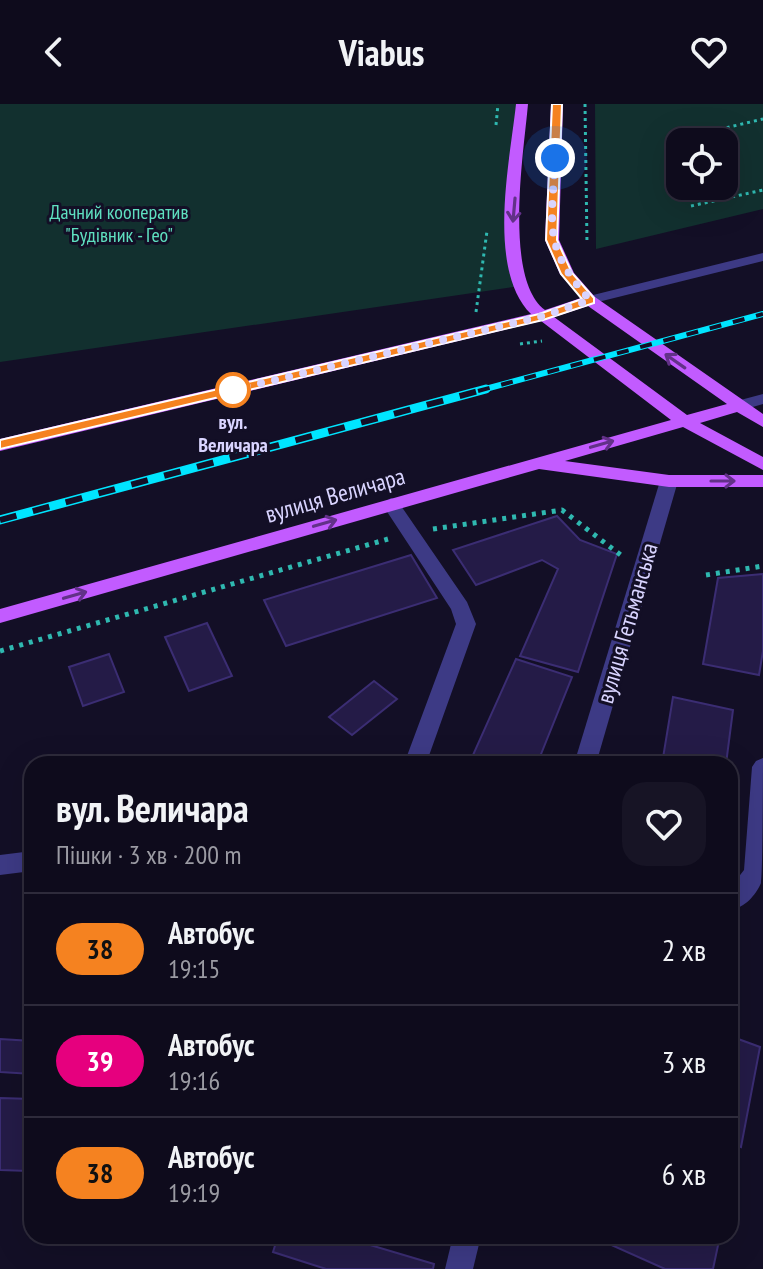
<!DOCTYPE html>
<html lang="uk">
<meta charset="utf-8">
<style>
:root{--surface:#0e0b1c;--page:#171425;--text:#f1f3f6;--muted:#9b9ba3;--line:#2e2b3b}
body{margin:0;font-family:"PT Sans Narrow",sans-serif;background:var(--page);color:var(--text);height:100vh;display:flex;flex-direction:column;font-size:30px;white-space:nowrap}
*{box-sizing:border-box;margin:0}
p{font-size:26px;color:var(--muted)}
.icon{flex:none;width:44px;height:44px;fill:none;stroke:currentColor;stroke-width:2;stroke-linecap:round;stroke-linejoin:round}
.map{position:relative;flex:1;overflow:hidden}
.drawer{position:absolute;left:24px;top:652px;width:714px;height:488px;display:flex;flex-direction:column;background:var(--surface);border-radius:24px;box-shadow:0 8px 32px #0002,0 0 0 2px var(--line)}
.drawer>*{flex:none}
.badge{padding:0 16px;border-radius:26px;font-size:28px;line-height:52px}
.buttons{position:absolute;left:666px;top:24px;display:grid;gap:16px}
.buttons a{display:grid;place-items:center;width:72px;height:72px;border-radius:16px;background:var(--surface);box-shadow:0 8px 32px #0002,0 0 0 2px var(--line);font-size:40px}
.you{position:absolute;width:40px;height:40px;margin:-20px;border:6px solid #fff;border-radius:50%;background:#1a73e8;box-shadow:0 0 0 12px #1a73e833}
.map>.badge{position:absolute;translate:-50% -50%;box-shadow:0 0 0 4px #fff}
.round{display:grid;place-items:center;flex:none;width:84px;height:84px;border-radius:24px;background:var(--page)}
.overview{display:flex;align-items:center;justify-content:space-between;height:136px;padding:0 32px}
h1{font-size:38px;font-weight:700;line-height:60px}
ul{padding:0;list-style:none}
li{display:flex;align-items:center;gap:24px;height:112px;padding:0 32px;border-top:2px solid var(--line)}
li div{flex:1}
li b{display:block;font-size:30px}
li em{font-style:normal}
li .badge{min-width:88px;font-weight:700;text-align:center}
header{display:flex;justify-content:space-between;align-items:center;height:104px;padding:0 32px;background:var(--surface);font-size:36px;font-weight:700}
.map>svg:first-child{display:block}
.green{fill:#12302f;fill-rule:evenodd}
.building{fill:#241b47;stroke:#3b2d73;stroke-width:2}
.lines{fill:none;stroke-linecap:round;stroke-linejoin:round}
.path-far1{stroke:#2fb8b0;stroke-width:3;stroke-dasharray:3 4;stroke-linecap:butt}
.path{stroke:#2fb8b0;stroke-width:5;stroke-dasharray:4 6;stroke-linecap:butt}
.minor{fill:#3d3a85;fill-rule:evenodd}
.major{fill:#c25bff;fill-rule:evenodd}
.rail-far1-casing{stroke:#00e5ff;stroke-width:6}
.rail-casing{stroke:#00e5ff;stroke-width:9}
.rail-far1{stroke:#130f26;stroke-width:4;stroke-dasharray:12;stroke-linecap:butt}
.rail{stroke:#130f26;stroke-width:6;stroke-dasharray:17;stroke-linecap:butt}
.oneway{stroke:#623188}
.line{fill:#f58220;stroke:#fff;stroke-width:2}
.walk{stroke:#d9d4ff;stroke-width:8;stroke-dasharray:0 14.4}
.stop-dot{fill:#fff;stroke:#f58220;stroke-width:4}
.labels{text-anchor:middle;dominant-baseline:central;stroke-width:6;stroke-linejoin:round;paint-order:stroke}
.far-park-label{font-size:20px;fill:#5fe0c0;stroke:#130f26}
.far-stop-label{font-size:20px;font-weight:bold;fill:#d9d4ff;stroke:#130f26}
.street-label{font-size:24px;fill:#d9d4ff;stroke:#130f26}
</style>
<header><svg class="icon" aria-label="back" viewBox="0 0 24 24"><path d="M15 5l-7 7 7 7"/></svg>Viabus<svg class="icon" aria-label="heart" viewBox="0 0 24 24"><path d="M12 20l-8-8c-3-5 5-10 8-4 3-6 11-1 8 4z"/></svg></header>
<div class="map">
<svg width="763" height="1165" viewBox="0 0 763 1165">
<rect width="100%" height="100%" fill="#130f26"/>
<g class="green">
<polygon points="0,0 522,0 511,136 520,182 0,258"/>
<path d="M595,0H763V105L596,145ZM680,38H724V82H680Z"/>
</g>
<g class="building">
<polygon points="557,412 580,436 617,450 578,568 520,552 558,465 542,456 476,481 453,446"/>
<polygon points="411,451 437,494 286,542 264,496"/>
<polygon points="763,470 763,547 759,571 703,560 718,474"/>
<polygon points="207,519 232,572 189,587 165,533"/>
<polygon points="109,550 124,588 83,602 69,563"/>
<polygon points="516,555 572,573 537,660 469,660"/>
<polygon points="374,577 397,595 352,631 329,613"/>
<polygon points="673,593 733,606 726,660 662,660"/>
<polygon points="730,932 760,943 741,1043 730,1038"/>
<polygon points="0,935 32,937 32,970 0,968"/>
<polygon points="0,994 32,995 32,1048 28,1067 0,1066"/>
<polygon points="278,1132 340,1132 434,1160 433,1165 326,1165 273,1148"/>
<polygon points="611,1132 720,1132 713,1165 665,1165 609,1140"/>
</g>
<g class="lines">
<g class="path-far1">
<polyline points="585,0 587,139"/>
<polyline points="496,21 498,0"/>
<polyline points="679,35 763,15"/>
<polyline points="691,102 763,86"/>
<polyline points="476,208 487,127"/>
<polyline points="520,240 542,237"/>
</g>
<g class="path">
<polyline points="433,425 562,406 622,452"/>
<polyline points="706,471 763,462"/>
<polyline points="0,547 388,435"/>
</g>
<g class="minor">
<polygon points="763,149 763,157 590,200 583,196 585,193"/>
<polygon points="763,290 763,300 739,307 731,302 733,298"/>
<polygon points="669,371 678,377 596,660 574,660 660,377"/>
<polygon points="391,394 397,396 467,498 476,520 426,660 404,660 456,520 451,505 382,400"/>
<path d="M763,654C763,673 763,769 761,779C756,791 743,806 730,805V784L744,766L752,663L756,657Z"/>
<polygon points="32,747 32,767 0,771 0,751"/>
<polygon points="453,1132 481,1132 473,1165 445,1165"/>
</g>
<path class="major" d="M516,0H528C524,47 503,175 545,206L581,194L560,170L545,136L551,0H563L559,136L574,169L595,193L763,310V323L737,308L700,319L763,353V366L683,323L565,357L669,371H763V383H669L539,365L0,519V505L671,316L541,217L0,347V335L531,210C486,165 510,57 516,0ZM588,202L727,300L687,311L554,213Z"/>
<defs>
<polyline id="rail-far1" points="478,287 763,210"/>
<polyline id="rail" points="0,416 486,285"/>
</defs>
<use href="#rail-far1" class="rail-far1-casing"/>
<use href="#rail" class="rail-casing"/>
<use href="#rail-far1" class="rail-far1"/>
<use href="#rail" class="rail"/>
</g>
<defs><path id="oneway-shaft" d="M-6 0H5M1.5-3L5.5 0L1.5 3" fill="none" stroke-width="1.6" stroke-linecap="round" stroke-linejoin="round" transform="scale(2)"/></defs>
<g class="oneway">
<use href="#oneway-shaft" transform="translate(514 106) rotate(95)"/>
<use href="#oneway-shaft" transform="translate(675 257) rotate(-145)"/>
<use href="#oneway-shaft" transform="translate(602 340) rotate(-16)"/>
<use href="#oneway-shaft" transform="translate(723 377)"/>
<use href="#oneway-shaft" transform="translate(325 419) rotate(-16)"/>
<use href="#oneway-shaft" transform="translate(75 491) rotate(-16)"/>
</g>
<polygon class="line" points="552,0 562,0 557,136 572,169 594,194 594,199 543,216 0,345 0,336 539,210 582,195 561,170 546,136"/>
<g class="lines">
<path class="walk" d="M233,286L543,212L590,196C542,142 552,122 555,54"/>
</g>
<circle class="stop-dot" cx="233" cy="286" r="16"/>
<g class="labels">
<g class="far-park-label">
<text x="119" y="108">Дачний кооператив<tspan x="119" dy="23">"Будівник - Гео"</tspan></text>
</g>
<g class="far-stop-label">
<text x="233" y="318">вул.<tspan x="233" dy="23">Величара</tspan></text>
</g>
<g class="street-label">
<text transform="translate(335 391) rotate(-16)">вулиця Величара</text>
<text transform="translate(627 519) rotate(-74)">вулиця Гетьманська</text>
</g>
</g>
</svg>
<div class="buttons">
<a><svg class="icon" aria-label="locate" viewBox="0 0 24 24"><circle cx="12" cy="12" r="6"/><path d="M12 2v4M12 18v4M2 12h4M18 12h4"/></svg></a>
</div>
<div class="you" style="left:555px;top:54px"></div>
<section class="drawer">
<div class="overview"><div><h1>вул. Величара</h1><p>Пішки · 3 хв · 200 m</p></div><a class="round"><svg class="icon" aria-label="heart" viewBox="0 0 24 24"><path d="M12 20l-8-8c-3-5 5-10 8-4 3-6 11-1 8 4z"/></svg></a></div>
<ul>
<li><span class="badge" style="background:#f58220;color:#111">38</span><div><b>Автобус</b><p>19:15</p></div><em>2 хв</em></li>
<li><span class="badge" style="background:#e6007e;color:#fff">39</span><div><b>Автобус</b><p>19:16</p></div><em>3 хв</em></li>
<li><span class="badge" style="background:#f58220;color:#111">38</span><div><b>Автобус</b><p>19:19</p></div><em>6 хв</em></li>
</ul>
</section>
</div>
